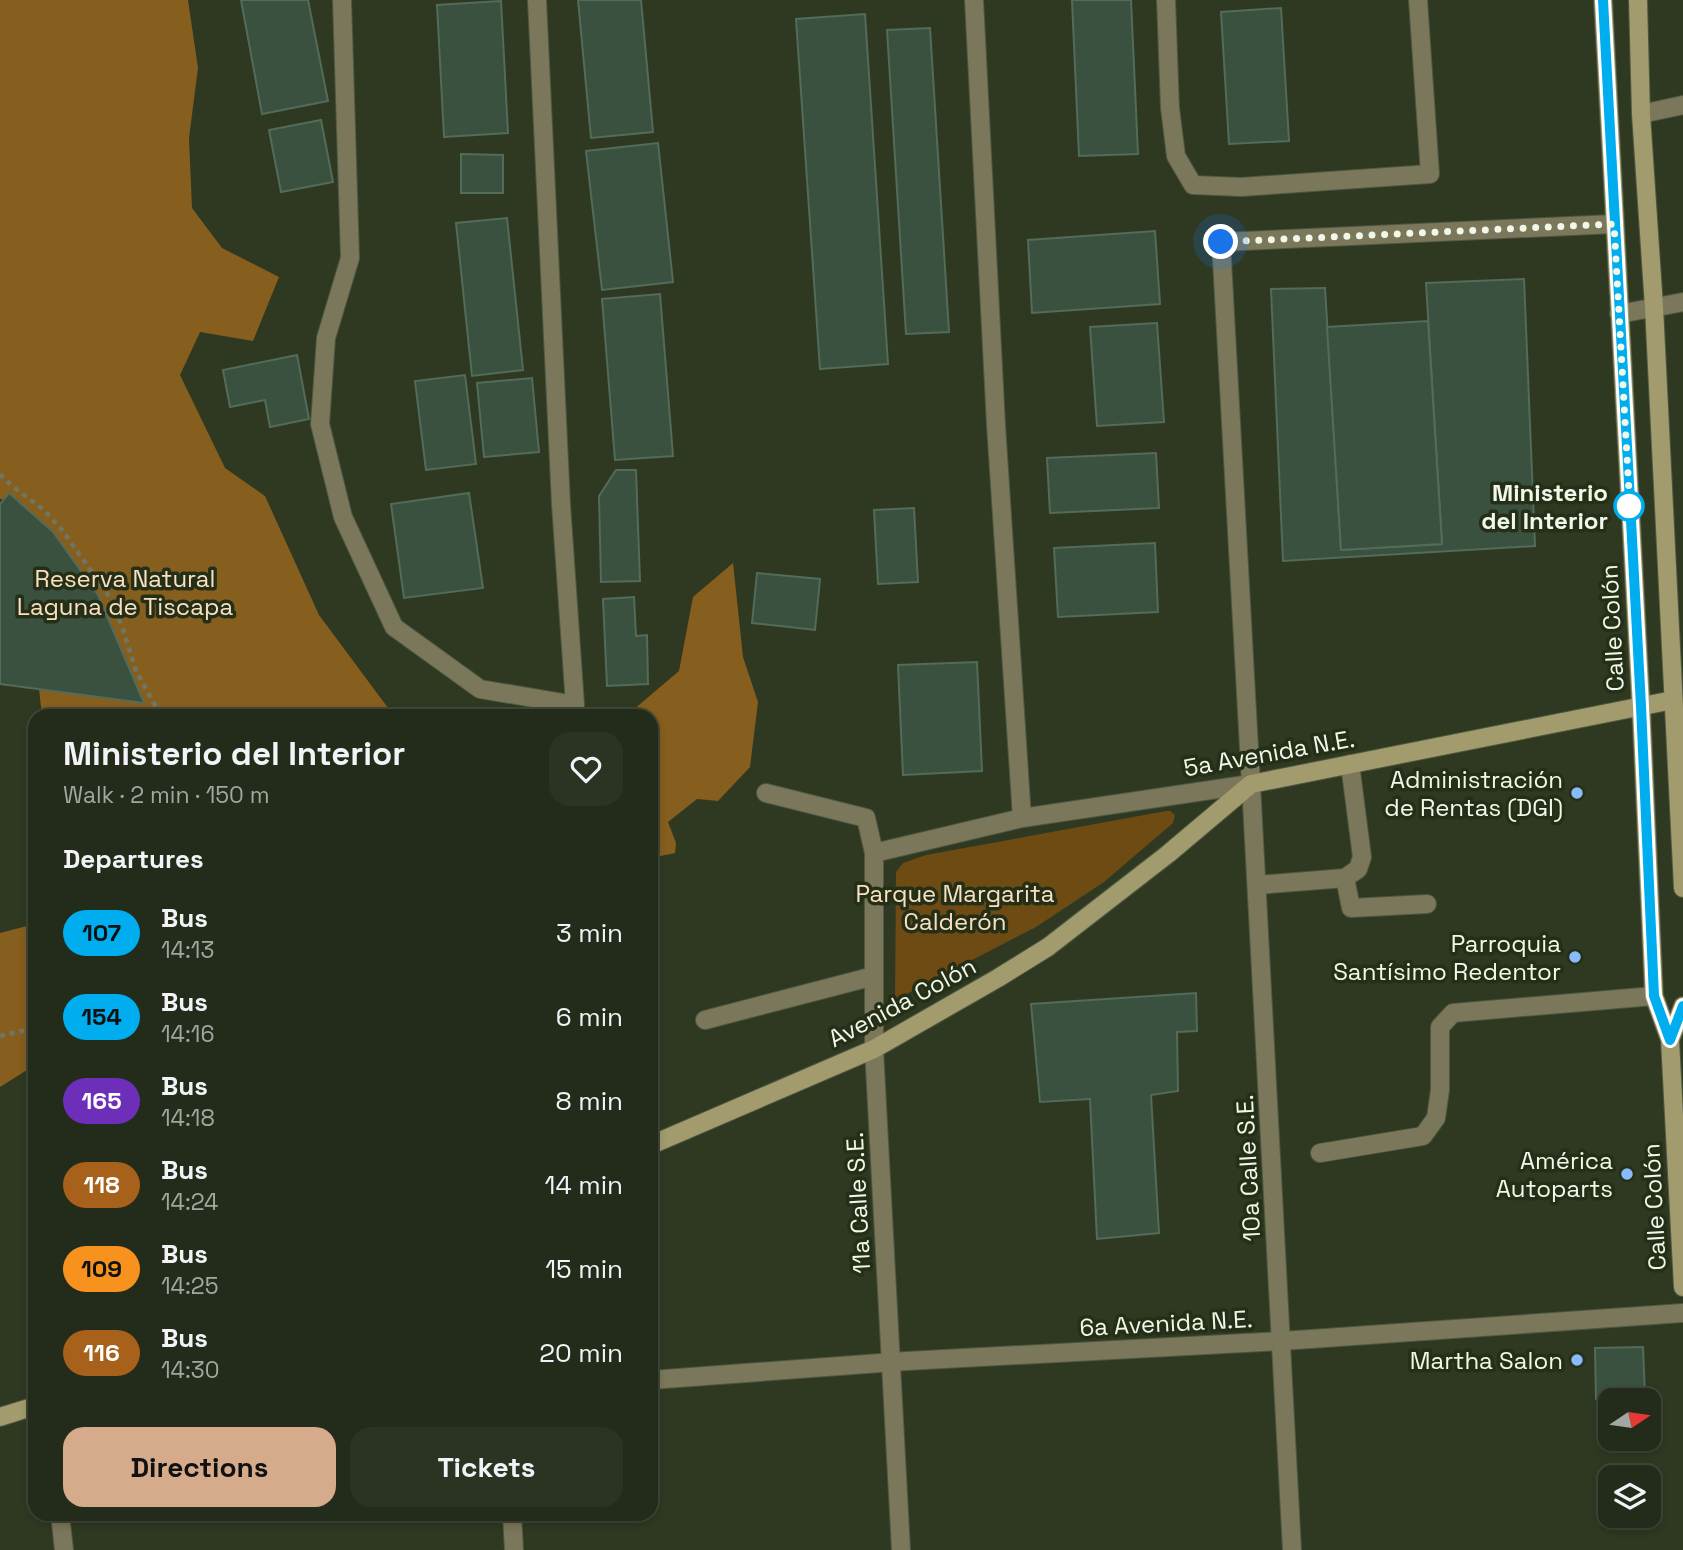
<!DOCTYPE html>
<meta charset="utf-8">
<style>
:root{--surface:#232b1a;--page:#2b3323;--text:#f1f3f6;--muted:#a3a7a2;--line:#404739;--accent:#d6ab8b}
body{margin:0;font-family:"Space Grotesk",sans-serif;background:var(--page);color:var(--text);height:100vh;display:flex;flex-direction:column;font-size:26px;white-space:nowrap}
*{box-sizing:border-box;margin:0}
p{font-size:23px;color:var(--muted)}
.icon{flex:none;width:38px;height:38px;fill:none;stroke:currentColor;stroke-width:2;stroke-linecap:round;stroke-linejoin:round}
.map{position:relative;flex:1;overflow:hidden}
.drawer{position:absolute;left:28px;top:709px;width:630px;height:812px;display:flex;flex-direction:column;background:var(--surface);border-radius:21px;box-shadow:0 4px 10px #0003,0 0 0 2px var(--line)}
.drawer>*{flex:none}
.badge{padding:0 14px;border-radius:23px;font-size:24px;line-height:46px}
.needle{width:46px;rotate:77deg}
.buttons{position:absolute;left:1598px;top:1388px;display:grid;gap:14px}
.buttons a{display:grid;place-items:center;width:63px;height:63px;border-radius:14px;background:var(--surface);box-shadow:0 4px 10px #0003,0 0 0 2px var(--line);font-size:35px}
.you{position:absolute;width:35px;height:35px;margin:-18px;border:5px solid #fff;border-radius:50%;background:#1a73e8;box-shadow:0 0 0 10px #1a73e833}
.map>.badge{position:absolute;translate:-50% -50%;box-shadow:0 0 0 4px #fff}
h2{padding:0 35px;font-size:26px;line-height:63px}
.round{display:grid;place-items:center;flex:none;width:74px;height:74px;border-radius:21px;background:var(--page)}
.headline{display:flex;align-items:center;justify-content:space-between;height:119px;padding:0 35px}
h1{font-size:33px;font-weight:700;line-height:52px}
.cta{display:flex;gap:14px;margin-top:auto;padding:14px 35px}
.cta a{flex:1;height:80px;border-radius:21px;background:var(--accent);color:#111;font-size:28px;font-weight:700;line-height:80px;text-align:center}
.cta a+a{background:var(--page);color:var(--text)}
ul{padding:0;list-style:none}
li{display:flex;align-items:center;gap:21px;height:84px;padding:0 35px}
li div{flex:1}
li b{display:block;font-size:26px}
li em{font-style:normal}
li .badge{min-width:77px;font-weight:700;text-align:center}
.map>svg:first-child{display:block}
.green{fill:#6d4b13}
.forest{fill:#865e1e}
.building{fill:#3a5140;stroke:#536b59;stroke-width:2}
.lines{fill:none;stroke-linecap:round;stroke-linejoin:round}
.service-casing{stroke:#4e5842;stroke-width:20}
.minor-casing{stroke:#4e5842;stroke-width:20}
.secondary-casing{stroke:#4e5842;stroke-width:20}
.path{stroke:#6e7763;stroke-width:4.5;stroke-dasharray:5 5;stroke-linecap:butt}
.service{stroke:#7b775a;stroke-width:18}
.minor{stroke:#7b775a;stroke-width:18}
.secondary{stroke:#a29b6d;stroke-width:18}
.line-casing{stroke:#fff;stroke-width:16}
.line{stroke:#00adee;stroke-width:10}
.walk{stroke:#f1f8e9;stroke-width:7;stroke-dasharray:0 12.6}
.stop-dot{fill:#fff;stroke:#00adee;stroke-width:3.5}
.poi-dot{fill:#88bafc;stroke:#252f18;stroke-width:2.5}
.labels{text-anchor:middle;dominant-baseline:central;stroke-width:7;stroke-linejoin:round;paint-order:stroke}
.stop-label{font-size:24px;font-weight:bold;fill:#f1f8e9;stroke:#252f18;text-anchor:end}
.park-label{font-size:24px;fill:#f8e0c0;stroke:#252f18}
.street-label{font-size:24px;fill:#f1f8e9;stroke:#252f18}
.poi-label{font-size:24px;fill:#f1f8e9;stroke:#252f18;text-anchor:end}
</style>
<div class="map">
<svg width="1683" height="1550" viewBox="0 0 1683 1550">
<rect width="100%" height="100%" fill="#2f3922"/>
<polygon class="green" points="1166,811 1170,811 1175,815 1173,823 1104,882 1036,927 895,1000 896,872 903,863 926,855"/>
<g class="forest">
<polygon points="0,0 188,0 198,68 189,138 192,208 222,248 279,277 253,341 200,332 180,375 225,468 265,496 319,615 394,716 42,716 39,689 143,703 98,595 53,532 18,501 0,499"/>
<polygon points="733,563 743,657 758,702 750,767 718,801 697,799 668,822 676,843 675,853 651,858 651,716 626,716 679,671 693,597"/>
<polygon points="35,924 35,1065 0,1087 0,933"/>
</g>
<g class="building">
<polygon points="241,0 308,0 328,101 262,114"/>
<polygon points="578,0 641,0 653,132 591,138"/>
<polygon points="1072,0 1131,0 1138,154 1079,156"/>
<polygon points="501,1 508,133 444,137 437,5"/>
<polygon points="1281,8 1289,141 1229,144 1221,12"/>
<polygon points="865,14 888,364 820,369 796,19"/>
<polygon points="930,28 949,332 906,334 887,30"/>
<polygon points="321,120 333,182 281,192 269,130"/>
<polygon points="658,143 673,282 602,290 586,151"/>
<polygon points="461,154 503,155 503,193 461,193"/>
<polygon points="507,218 523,370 472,376 456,223"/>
<polygon points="1155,231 1160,304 1032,313 1028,240"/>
<polygon points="1524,279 1535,546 1283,561 1271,289 1325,288 1341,550 1442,544 1426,283"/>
<polygon points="660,294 673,456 615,460 602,299"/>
<polygon points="1428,321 1442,544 1341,550 1327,327"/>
<polygon points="1157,323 1164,422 1097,426 1090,327"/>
<polygon points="297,355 309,419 270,427 265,400 230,407 223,370"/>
<polygon points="465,375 476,464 426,470 415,381"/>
<polygon points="532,378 539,452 484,457 477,383"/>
<polygon points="1156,453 1159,508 1050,513 1047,458"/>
<polygon points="616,470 636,470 640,581 601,582 599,496"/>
<polygon points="9,493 53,532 98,595 144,703 0,684 0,504"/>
<polygon points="469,493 483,588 404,598 391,504"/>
<polygon points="914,508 918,582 878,584 874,510"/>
<polygon points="1155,543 1158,612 1058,617 1054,548"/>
<polygon points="757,573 820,579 815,630 752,623"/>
<polygon points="634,597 636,636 647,635 648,684 607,686 603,599"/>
<polygon points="977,662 982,771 903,775 898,665"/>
<polygon points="1196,993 1197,1031 1177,1032 1178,1091 1151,1095 1159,1233 1097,1239 1090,1099 1040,1102 1031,1004"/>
<polygon points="1643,1347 1645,1397 1596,1399 1595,1348"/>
</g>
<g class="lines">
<defs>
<g id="service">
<polyline points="342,0 350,258 326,338 320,424 343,517 394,627 480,689 575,705 561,504 537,0"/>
<polyline points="974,0 996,425 1022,818"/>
<polyline points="1166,0 1170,108 1176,156 1193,185 1241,187 1430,174 1418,0"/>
<polyline points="1641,114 1683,105"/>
<polyline points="1251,784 1221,242 1614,224"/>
<polyline points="766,793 866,818 874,853"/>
<polyline points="1345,878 1351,908 1427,904"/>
<polyline points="1258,885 1345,878 1358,869 1362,857 1350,764"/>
<polyline points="705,1020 874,976"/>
<polyline points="1320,1153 1423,1136 1436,1118 1440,1090 1440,1027 1453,1013 1654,996"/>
</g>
<g id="minor">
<polyline points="1619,314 1683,302"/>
<polyline points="651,1380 907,1361 1282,1341 1683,1313"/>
<polyline points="60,1514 64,1550"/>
<polyline points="512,1514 514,1550"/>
<polyline points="901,1550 874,1049 874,853 1022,818 1251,784 1292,1550"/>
</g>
<g id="secondary">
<polyline points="1603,0 1641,706 1654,996 1670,1040 1683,1287"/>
<polyline points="1638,0 1641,114 1654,307 1683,888"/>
<polyline points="1670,1040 1683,1006"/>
<polyline points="651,1145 874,1049 998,978 1048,947 1168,854 1251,784 1673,700"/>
<polyline points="0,1417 35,1406"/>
</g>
</defs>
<use href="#service" class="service-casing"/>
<use href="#minor" class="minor-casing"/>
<use href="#secondary" class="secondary-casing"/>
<g class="path">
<polyline points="0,474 12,486 44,510 62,530 107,593 122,626 136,671 161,716"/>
<polyline points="0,1036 35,1028"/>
</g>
<use href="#service" class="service"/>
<use href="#minor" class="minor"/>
<use href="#secondary" class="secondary"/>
</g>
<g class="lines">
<defs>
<polyline id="line" points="1603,0 1641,706 1654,996 1670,1040 1683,1006"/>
</defs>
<use href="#line" class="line-casing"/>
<use href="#line" class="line"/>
<polyline class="walk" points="1221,242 1614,224 1630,510 1629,506"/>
</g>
<circle class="stop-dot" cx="1629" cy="506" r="14"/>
<g class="poi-dot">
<circle cx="1577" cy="793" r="7"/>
<circle cx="1575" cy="957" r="7"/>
<circle cx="1627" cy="1174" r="7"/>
<circle cx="1577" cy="1360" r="7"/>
</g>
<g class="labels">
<g class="stop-label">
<text x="1608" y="492">Ministerio<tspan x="1608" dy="28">del Interior</tspan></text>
</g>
<g class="park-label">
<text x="125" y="578">Reserva Natural<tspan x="125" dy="28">Laguna de Tiscapa</tspan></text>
<text x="955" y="893">Parque Margarita<tspan x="955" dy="28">Calderón</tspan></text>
</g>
<g class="street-label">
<text transform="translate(1612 628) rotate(-93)">Calle Colón</text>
<text transform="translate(1269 753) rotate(-10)">5a Avenida N.E.</text>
<text transform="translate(902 1002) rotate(-28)">Avenida Colón</text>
<text transform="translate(1248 1168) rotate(-93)">10a Calle S.E.</text>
<text transform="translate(858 1203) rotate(-93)">11a Calle S.E.</text>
<text transform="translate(1654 1207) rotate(-93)">Calle Colón</text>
<text transform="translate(1166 1323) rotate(-3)">6a Avenida N.E.</text>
</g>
<g class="poi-label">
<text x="1563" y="779">Administración<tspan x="1563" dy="28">de Rentas (DGI)</tspan></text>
<text x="1561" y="943">Parroquia<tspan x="1561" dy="28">Santísimo Redentor</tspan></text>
<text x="1613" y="1160">América<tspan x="1613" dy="28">Autoparts</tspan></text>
<text x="1563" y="1360">Martha Salon</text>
</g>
</g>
</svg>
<div class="buttons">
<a><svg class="needle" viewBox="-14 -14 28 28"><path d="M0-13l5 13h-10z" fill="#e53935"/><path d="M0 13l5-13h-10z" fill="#a3a7a2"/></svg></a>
<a><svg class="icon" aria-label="layers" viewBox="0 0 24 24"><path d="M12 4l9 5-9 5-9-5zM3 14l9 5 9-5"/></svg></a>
</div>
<div class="you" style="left:1221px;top:242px"></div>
<section class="drawer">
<div class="headline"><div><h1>Ministerio del Interior</h1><p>Walk · 2 min · 150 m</p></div><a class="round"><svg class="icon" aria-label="heart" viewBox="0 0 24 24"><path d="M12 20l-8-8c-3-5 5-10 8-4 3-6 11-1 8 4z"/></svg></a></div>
<h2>Departures</h2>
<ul>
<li><span class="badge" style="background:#00adee;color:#111">107</span><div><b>Bus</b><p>14:13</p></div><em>3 min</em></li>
<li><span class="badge" style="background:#00adee;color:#111">154</span><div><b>Bus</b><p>14:16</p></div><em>6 min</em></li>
<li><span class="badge" style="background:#6d2fba;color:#fff">165</span><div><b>Bus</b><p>14:18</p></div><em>8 min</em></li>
<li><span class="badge" style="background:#a8611a;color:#fff">118</span><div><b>Bus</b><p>14:24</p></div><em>14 min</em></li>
<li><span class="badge" style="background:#f7921f;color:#111">109</span><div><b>Bus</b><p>14:25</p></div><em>15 min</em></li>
<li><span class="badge" style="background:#a8611a;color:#fff">116</span><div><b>Bus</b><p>14:30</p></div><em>20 min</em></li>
</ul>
<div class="cta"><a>Directions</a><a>Tickets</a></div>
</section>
</div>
